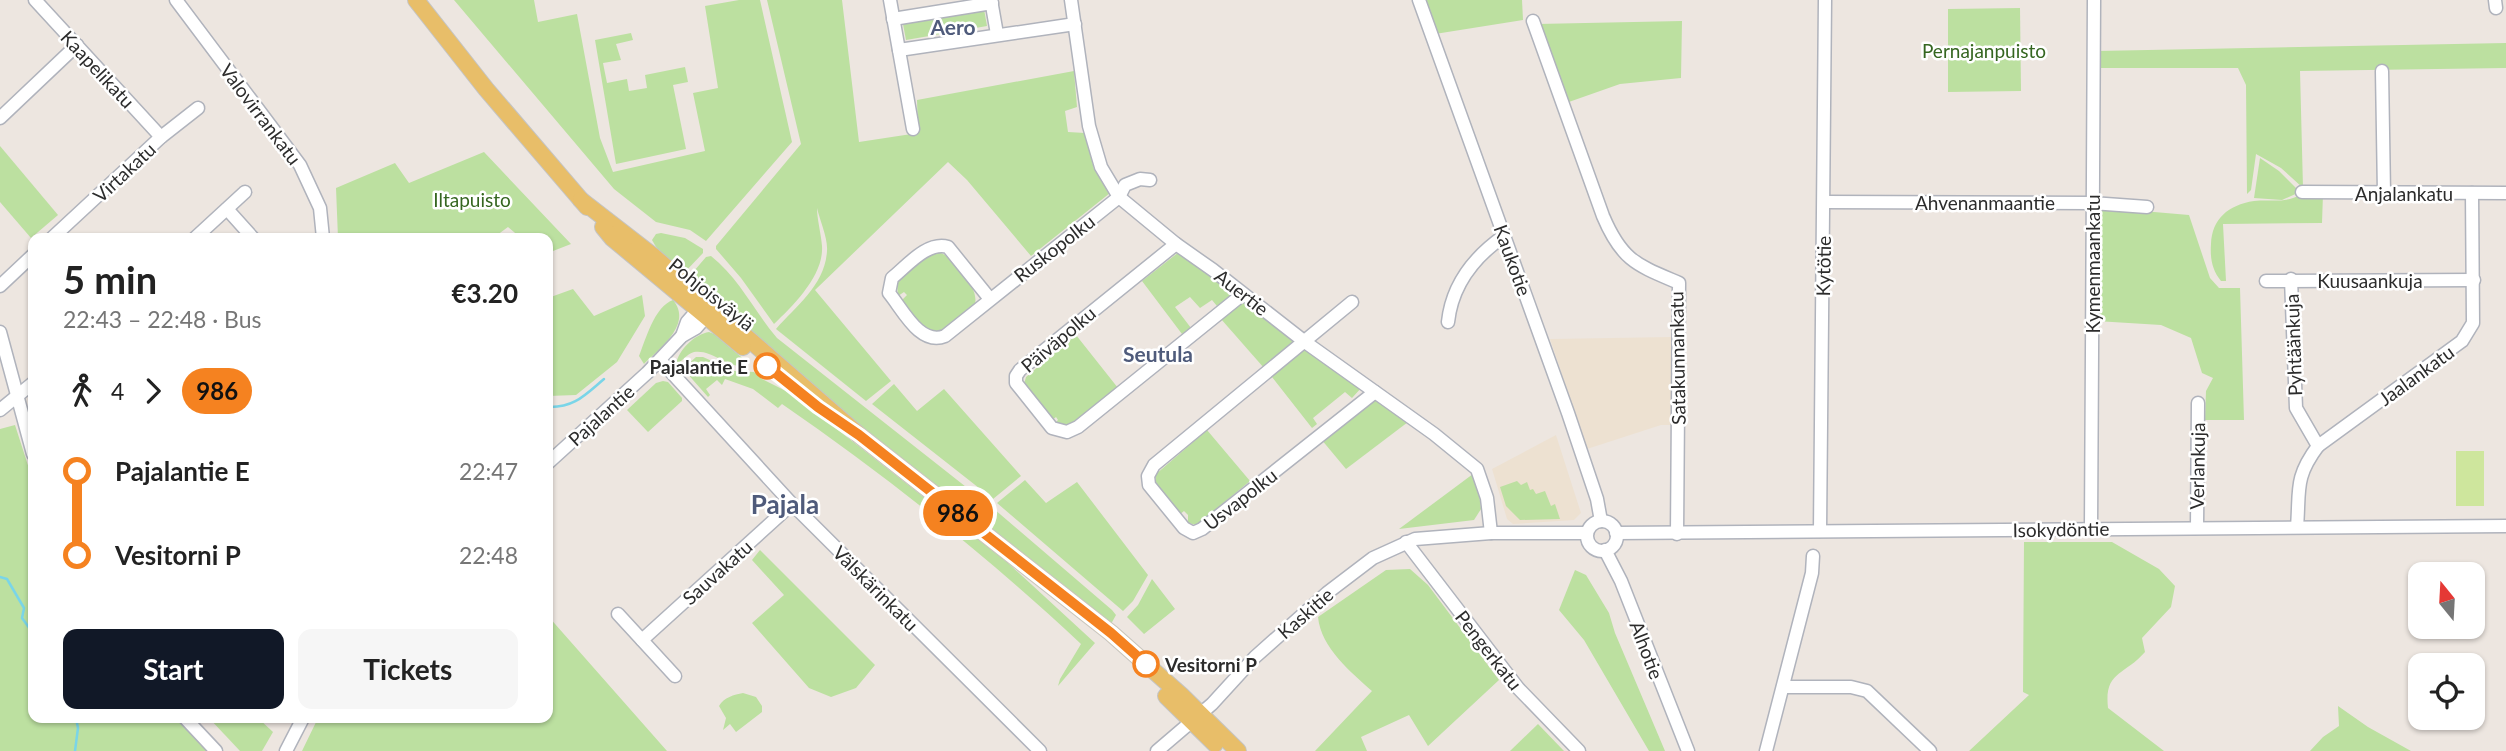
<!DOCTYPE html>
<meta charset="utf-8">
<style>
:root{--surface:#fff;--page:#f6f6f6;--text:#222;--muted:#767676;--accent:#111827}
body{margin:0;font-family:Lato,sans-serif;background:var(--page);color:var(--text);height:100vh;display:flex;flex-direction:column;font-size:26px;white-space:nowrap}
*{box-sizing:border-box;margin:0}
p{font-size:23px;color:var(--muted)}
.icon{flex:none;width:38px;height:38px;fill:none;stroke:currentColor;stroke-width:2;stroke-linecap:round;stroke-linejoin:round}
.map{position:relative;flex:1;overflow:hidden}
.sheet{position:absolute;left:28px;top:233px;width:525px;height:490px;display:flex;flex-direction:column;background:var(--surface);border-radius:14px;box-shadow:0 2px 5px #0004}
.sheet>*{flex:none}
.badge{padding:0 14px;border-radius:23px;font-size:24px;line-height:46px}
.needle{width:46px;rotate:342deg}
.tools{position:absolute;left:2408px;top:562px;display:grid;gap:14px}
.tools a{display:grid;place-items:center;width:77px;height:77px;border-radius:14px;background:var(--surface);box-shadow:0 2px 5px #0004;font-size:35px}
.map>.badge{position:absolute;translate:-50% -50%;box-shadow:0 0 0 4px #fff}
.legs{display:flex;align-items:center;gap:10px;height:77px;padding:0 35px;font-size:23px}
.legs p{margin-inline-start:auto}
.overview{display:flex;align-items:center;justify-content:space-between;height:119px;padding:0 35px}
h1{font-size:38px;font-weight:700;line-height:52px}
.action{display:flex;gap:14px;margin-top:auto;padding:14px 35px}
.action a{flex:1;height:80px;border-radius:14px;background:var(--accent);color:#fff;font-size:28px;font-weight:700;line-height:80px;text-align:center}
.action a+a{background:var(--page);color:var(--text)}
ul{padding:0 35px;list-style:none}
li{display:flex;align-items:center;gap:24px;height:84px;font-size:26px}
li i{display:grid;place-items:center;width:10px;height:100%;margin:0 9px;background:currentColor}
li i::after{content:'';width:18px;height:18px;margin:-9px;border:5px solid;border-radius:50%;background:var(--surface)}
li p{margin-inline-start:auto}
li:first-child i{background:linear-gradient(#0000 50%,currentColor 0)}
li:last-child i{background:linear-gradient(currentColor 50%,#0000 0)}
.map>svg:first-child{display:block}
.education{fill:#ede1d1}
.green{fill:#bce0a0}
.pitch{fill:#cee69d}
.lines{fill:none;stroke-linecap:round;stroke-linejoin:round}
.stream{stroke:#7ad5e8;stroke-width:2.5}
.minor-casing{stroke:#b0b3bc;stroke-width:15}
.major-casing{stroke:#c4c4c4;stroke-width:18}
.minor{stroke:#fff;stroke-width:12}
.major{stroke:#e8be69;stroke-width:16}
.line-1-casing{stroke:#fff;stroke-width:16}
.line-1{stroke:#f58220;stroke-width:10}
.stop-1-dot{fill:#fff;stroke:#f58220;stroke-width:3.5}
.labels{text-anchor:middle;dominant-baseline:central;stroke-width:5;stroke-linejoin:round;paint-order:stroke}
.park-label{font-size:19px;fill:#356620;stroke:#fff}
.street-label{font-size:19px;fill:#2c2c2c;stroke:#fff}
.stop-label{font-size:19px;font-weight:bold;fill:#2c2c2c;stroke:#fff;text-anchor:end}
.neighbourhood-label{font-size:21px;font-weight:bold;fill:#4f5b7b;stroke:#fff}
.district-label{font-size:26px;font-weight:bold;fill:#4f5b7b;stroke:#fff}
</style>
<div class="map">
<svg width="2506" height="751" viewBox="0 0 2506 751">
<rect width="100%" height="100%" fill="#ede6e0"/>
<g class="education">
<polygon points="1672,337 1672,425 1661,425 1587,449 1550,339"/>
<polygon points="1556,435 1581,513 1574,520 1513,524 1507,519 1492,469"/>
</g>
<g class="green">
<polygon points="454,0 534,0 538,22 577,14 600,138 613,172 705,151 693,93 718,88 705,6 739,0 760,0 792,142 706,241 690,230 656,222 614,189"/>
<path d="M767,0H842L859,142L918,133L917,100L1074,71L1077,107L1065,111L1068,132L1085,133L1094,169L1110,193L1031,256L967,180L948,162L815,290L891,381L866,401L776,329C796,306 825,285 827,251C828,238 820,221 817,208C817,219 821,233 822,246C824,275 794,305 774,324L741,278L716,249V246L801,144Z"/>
<polygon points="1424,0 1522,0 1523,20 1435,34"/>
<polygon points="2020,8 2021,91 1948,92 1948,9"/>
<polygon points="984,9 987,26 906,40 903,24"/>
<polygon points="1682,21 1681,78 1620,84 1566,103 1537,24"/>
<polygon points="631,33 633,40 616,44 621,60 603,63 607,83 627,79 629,91 647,88 645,75 685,67 688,82 673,85 686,149 616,164 595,40"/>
<polygon points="2506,43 2506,68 2300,71 2303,188 2281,168 2256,154 2251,190 2247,194 2246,85 2238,68 2097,68 2097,51"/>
<polygon points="0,146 58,215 31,238 0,202"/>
<polygon points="484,152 571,244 548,253 548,238 521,238 508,227 493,238 338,238 336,188 395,163 409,183"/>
<polygon points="2260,158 2279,171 2300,192 2282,200 2254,198"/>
<path d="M2302,194H2323L2322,223L2223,224L2226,281H2221C2212,270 2210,258 2211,244C2212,219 2228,205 2254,201C2272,199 2285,204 2302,194Z"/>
<polygon points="2096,207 2189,215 2210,278 2219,288 2240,288 2244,420 2205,420 2206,391 2213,378 2202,373 2191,338 2161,325 2096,321"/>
<path d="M661,233L685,238L703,249V253L684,273C670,263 660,255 652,240L656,234Z"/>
<path d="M932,252H939L945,255C956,268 979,286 975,304L941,333L922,329L901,301L907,295L904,292L898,296L897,283L900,278Z"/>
<polygon points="1179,252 1234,294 1217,306 1212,300 1200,308 1190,297 1175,307 1191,328 1182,334 1142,281"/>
<path d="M711,256C739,278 754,311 777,338L994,509L1112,610L1116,615L1111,624L857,426L688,278L706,257Z"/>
<polygon points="573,289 594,316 642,295 645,316 617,362 576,395 548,396 548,298"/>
<path d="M673,300C693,324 660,348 644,364L639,356C646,339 654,307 673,300Z"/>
<polygon points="1243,301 1295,336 1296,344 1264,368 1221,319"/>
<path d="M709,332L714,334L747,362L743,366C726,367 711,349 694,352C687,354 682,361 676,365C678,350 695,334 709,332Z"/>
<polygon points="1076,335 1118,388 1069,425 1061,427 1054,424 1058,420 1056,417 1050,422 1024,384 1026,377"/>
<polygon points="1307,346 1362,387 1352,398 1345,392 1313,418 1317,424 1312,428 1272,377"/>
<path d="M696,357H703L734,371L754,372L762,379L792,394L1007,562L1095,643L1058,686L1060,679L1081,644C988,557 887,476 782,404L778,408L753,389L725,379L722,385L717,380L706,389L710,395L708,397L685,371V367Z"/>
<polygon points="663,381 668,382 682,398 682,401 648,432 627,410 656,383"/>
<polygon points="894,384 917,411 944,389 1021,476 993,499 872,404"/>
<polygon points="1376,395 1408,422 1346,469 1321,439"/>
<polygon points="15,425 33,481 33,718 178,718 208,751 0,751 0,429"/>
<polygon points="1207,430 1250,481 1197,525 1188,523 1188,515 1184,511 1179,515 1157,488 1155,475"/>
<polygon points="1473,474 1478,485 1481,509 1474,520 1399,529"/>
<polygon points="1025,480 1046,503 1077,482 1148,575 1133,601 1123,611 997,503"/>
<polygon points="1517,481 1521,485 1527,482 1530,490 1533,489 1536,494 1545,491 1551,506 1555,504 1560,519 1520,520 1506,506 1500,487"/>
<path d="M2024,542H2112L2159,569L2175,586L2171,607L2142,638L2145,652C2124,676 2104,671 2108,708L2164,751H1969L2029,695L2023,692Z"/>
<polygon points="760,550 875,665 856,688 831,697 809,688 752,623 784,595 752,560"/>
<path d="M1410,569L1428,585L1499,680L1428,746L1409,715L1361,737L1367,751H1315L1372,691C1351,672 1321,648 1318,617L1386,570Z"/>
<polygon points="1575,570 1586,575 1609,613 1615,633 1665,751 1649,751 1584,640 1559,610"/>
<polygon points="1152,579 1175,609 1144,634 1127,617 1138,605"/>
<polygon points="548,616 667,751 302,751 318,718 548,718"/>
<path d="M743,693L756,697L762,706V712L736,732L730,724L723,730L726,718L719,706C724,697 734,695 743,693Z"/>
<polygon points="2338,706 2368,727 2411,751 2310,751 2323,737 2339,726"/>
<polygon points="209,718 258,718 273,732 262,751 240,751"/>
<polygon points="1538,724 1564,751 1510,751"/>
</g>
<rect class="pitch" x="2456" y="451" width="28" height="55"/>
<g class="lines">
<g class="stream">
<path d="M548,407C574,408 585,395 604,379"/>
<polyline points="0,577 7,579 24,608 22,618 30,629 33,640"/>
<polyline points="75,751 78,728 76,718"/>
</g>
<defs>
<g id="minor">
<polyline points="35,0 161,137"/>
<polyline points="176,0 300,165 320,208 323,238"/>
<polyline points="890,0 913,129"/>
<polyline points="991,0 997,34"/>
<polyline points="1071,0 1089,126 1101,167 1119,197 1176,244 1213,270 1305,342 1434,434 1477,469 1487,498 1491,533"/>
<polyline points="1419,0 1568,413 1597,499 1601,521"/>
<polyline points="2495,0 2496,8"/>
<polyline points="893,19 992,3"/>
<path d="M1533,21L1603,216C1622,261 1637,265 1679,283L1677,534"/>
<polyline points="899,50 1075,24"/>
<polyline points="2382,71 2384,194"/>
<polyline points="0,118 77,45"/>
<polyline points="2302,192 2506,193"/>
<polyline points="1824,202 2092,203 2147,207"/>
<polyline points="227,209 253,238"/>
<polyline points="52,238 161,137 198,108"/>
<polyline points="195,238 245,192"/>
<polyline points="1176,244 1020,370 1016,376 1016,383 1052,428 1067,432 1078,427 1243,294"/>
<polyline points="2291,279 2296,408 2318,446"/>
<polyline points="2266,281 2474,280"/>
<polyline points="0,286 33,255"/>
<path d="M990,299L948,247C927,241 907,266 892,278L889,293C903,310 920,346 945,336L1119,197L1125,185L1140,179L1150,180"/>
<polyline points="1352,302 1154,465 1148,476 1149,485 1184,528 1193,533 1202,529 1375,392"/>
<path d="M1448,322C1452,285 1474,257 1504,236"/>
<polyline points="0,332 33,454"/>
<polyline points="682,336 687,322 702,305"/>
<polyline points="660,360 792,504 1040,751"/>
<polyline points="0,410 33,383"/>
<polyline points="548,463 647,373 682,336 696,328 711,311"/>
<circle cx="1602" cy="536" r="15"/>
<path d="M2297,527C2300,490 2294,478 2318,446L2462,341L2473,323L2472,193"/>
<polyline points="2091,528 2094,0"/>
<polyline points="2197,528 2198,403"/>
<polyline points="1820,531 1825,0"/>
<polyline points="1616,533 2506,526"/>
<polyline points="1406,542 1518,688 1579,751"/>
<polyline points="1605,550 1621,581 1688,751"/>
<polyline points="618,614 675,676"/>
<polyline points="642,640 792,504"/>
<polyline points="1783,687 1851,687 1867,691 1930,751"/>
<polyline points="185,718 216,751"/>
<polyline points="286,751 303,718"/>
<polyline points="1157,751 1212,704 1255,657 1327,593 1373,558 1415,539 1491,533 1587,533"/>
<polyline points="1766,751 1812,573 1813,556"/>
</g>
<g id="major">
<polyline points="416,0 486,89 587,207"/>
<polyline points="581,200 652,255 859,435 1111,633 1181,695 1238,751"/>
<polyline points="603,227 612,238 743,347"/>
<polyline points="1166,696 1215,744"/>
</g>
</defs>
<use href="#minor" class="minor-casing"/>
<use href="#major" class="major-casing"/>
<use href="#minor" class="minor"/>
<use href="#major" class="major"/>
</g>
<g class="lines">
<defs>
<polyline id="line-1" points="767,366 818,407 859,435 1111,633 1146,664"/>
</defs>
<use href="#line-1" class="line-1-casing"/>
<use href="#line-1" class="line-1"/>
</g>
<g class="stop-1-dot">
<circle cx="767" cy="366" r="12"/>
<circle cx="1146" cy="664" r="12"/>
</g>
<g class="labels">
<g class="park-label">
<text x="1984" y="50">Pernajanpuisto</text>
<text x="472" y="199">Iltapuisto</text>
</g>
<g class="street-label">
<text transform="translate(98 69) rotate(47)">Kaapelikatu</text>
<text transform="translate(261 114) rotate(53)">Valovirrankatu</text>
<text transform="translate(124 172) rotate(-43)">Virtakatu</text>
<text x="2404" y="193">Anjalankatu</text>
<text x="1985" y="202">Ahvenanmaantie</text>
<text transform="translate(1054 248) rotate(-38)">Ruskopolku</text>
<text transform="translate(1513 260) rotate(70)">Kaukotie</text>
<text transform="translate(2092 264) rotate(-90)">Kymenmaankatu</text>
<text transform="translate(1823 266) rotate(-89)">Kytötie</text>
<text x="2370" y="280">Kuusaankuja</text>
<text transform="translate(1242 292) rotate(38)">Auertie</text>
<text transform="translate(712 294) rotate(39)">Pohjoisväylä</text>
<text transform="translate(1058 339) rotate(-40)">Päiväpolku</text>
<text transform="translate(2293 345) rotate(-92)">Pyhtäänkuja</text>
<text transform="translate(1677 358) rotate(-91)">Satakunnankatu</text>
<text transform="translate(2416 375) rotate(-36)">Jaalankatu</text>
<text transform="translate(601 415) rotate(-42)">Pajalantie</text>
<text transform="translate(2197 466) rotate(-89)">Verlankuja</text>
<text transform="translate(1240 499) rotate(-38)">Usvapolku</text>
<text transform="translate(2061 529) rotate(-1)">Isokydöntie</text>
<text transform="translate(717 572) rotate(-42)">Sauvakatu</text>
<text transform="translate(876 588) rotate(45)">Välskärinkatu</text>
<text transform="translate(1305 613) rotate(-41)">Kaskitie</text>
<text transform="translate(1489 650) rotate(52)">Pengerkatu</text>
<text transform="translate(1647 650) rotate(69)">Alhotie</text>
</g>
<g class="stop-label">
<text x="748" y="366">Pajalantie E</text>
<text x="1165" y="664" text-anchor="start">Vesitorni P</text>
</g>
<g class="neighbourhood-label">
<text x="953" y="26">Aero</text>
<text x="1158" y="353">Seutula</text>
</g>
<g class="district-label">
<text x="785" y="504">Pajala</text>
</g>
</g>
</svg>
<div class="tools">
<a><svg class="needle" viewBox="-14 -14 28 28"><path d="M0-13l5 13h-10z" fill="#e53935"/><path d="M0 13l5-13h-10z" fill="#767676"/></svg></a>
<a><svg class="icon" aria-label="locate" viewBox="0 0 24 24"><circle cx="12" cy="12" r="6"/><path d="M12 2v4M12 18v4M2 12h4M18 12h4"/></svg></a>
</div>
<b class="badge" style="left:958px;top:513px;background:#f58220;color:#111">986</b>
<section class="sheet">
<div class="overview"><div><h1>5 min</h1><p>22:43 – 22:48 · Bus</p></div><b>€3.20</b></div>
<div class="legs"><svg class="icon" aria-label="walk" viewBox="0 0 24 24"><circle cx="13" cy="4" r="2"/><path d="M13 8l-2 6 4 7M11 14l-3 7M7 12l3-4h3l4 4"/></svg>4<svg class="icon" aria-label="forward" viewBox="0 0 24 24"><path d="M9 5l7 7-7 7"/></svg><b class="badge" style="background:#f58220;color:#111">986</b></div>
<ul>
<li><i style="color:#f58220"></i><b>Pajalantie E</b><p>22:47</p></li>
<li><i style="color:#f58220"></i><b>Vesitorni P</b><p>22:48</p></li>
</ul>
<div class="action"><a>Start</a><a>Tickets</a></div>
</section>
</div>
